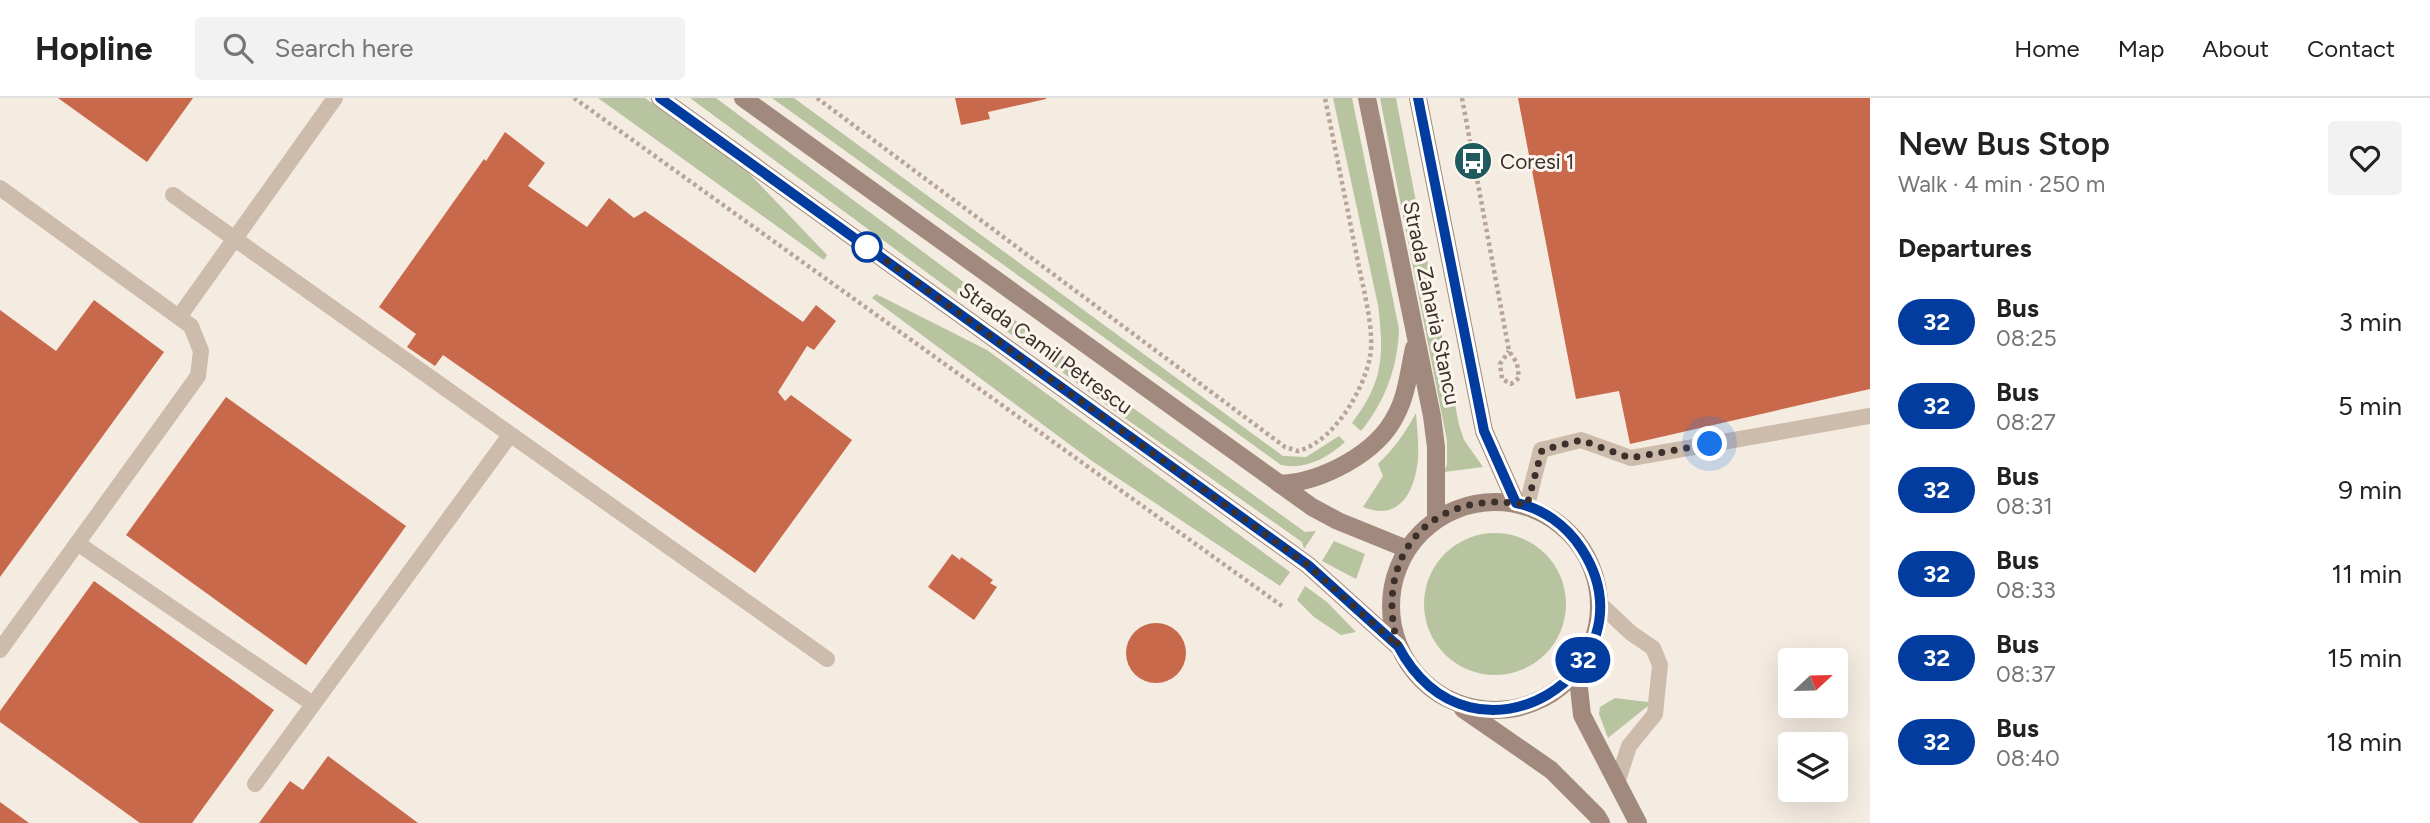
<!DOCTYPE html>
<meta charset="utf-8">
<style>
:root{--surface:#fff;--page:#f2f2f2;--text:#222;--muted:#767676;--line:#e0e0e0}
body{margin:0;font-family:Figtree,sans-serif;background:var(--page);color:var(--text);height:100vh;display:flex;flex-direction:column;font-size:26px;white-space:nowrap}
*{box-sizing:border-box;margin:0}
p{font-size:23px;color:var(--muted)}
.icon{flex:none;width:38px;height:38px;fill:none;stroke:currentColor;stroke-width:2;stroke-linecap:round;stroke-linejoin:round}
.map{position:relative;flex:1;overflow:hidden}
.details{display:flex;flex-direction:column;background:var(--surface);width:560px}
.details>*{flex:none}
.badge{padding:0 14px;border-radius:23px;font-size:24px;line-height:46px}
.needle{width:46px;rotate:68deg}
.fabs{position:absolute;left:1778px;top:550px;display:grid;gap:14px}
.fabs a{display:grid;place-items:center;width:70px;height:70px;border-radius:7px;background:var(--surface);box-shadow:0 7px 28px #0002;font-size:35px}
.you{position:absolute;width:35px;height:35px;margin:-18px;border:5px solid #fff;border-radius:50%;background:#1a73e8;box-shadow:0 0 0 10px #1a73e833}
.map>.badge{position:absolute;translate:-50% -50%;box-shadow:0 0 0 4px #fff}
h2{padding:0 28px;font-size:26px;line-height:63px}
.round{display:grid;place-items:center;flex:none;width:74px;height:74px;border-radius:7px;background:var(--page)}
.headline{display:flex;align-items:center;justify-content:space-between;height:119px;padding:0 28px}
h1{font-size:33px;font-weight:600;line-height:52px}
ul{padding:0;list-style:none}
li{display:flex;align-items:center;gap:21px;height:84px;padding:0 28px}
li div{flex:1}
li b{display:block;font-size:26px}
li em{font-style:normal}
li .badge{min-width:77px;font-weight:700;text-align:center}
header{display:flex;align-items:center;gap:42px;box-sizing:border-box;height:98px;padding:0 35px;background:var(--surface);border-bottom:2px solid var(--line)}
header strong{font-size:33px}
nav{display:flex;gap:38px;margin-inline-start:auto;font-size:24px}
.search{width:490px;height:63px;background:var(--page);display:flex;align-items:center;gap:18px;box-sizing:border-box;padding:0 24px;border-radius:7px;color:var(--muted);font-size:26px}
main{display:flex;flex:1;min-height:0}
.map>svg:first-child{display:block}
.green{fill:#b8c4a0}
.building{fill:#c8694b}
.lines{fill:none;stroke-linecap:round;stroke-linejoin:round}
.path{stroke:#b9a596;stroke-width:4.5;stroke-dasharray:3.5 3.5;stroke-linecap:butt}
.lane{stroke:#cdbbac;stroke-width:16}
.secondary{stroke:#a18a7d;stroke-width:18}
.line-casing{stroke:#fff;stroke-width:16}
.line{stroke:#023c9f;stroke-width:10}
.walk{stroke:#3b302b;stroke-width:7;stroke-dasharray:0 12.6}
.stop-dot{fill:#fff;stroke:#023c9f;stroke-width:3.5}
.labels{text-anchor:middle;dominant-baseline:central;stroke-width:6;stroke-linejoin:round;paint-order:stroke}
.poi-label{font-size:21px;fill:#3b302b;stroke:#fbf5ee;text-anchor:start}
.street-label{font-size:21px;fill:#3b302b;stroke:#fbf5ee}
</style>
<header>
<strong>Hopline</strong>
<div class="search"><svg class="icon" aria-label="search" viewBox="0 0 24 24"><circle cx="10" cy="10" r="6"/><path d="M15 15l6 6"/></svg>Search here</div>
<nav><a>Home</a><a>Map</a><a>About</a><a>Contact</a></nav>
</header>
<main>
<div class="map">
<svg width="1870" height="725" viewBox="0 0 1870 725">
<rect width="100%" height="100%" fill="#f4ebe1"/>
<g class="green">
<polygon points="598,0 645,0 746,72 827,157 824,162"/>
<polygon points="690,0 716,0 1129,307 1305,434 1316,433 1304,451 1302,444 1119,316"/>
<path d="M772,0H794L1283,358L1306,359L1339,338L1345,344C1327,360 1306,372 1281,367Z"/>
<path d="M1333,0H1352L1399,231C1398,268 1385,304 1361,333L1352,325C1384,283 1384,257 1378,207Z"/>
<polygon points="1380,0 1396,0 1459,327 1464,342 1483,369 1444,374 1447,366 1447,343"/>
<polygon points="876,196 987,252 1290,474 1280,488 1092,363 872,200"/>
<path d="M1416,315C1417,330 1419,346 1418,361C1415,393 1400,424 1363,409L1383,378L1378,366C1394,351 1405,335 1416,315Z"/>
<circle cx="1495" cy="506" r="71"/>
<polygon points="1334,443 1365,456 1356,481 1322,463"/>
<polygon points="1305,488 1327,504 1356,534 1341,537 1314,519 1297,502"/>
<polygon points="1615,600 1648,604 1649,607 1608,640 1599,616 1600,609"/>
</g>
<g class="building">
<polygon points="58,0 193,0 147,64"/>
<polygon points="955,0 1046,0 1046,1 988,14 990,21 961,27"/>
<polygon points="1518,0 1870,0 1870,291 1630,346 1619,293 1576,301"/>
<polygon points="505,34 545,65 528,88 587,129 609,100 634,120 645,113 803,224 816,207 836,223 814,252 807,248 778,294 785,303 791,297 852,342 755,475 443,257 435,268 407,249 416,236 379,209 484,61 486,63"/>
<polygon points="94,202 164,254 0,479 0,212 56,253"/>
<polygon points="226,299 406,428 306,567 126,437"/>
<polygon points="952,456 960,462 961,459 993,482 990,485 997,489 974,522 928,489"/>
<polygon points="94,483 274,612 192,725 140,725 0,624 0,613"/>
<circle cx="1156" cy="555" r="30"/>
<polygon points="328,658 418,725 259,725 290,683 303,692"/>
<polygon points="0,704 29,725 0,725"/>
</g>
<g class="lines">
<g class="path">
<polyline points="574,0 1282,508"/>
<path d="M817,0L1285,349L1298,353C1333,344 1363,294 1370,259C1375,233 1363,190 1358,164C1347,109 1336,55 1325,0"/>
<polyline points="1462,0 1509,253 1517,265 1519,280 1511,286 1502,281 1500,266 1509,253"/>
</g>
<g class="lane">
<polyline points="0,90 191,228 201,253 198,278 0,552"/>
<polyline points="173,97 827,561"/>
<polyline points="179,219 335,0"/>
<polyline points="1527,407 1541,352 1581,342 1631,360 1870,318"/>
<polyline points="77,445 313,606"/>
<polyline points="1599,505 1631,535 1653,550 1660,567 1655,616 1629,648 1618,682"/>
<polyline points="255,686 510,337"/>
</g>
<g class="secondary">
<polyline points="660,0 1308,467 1398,548"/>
<polyline points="743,0 1312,409 1338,423 1407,451"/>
<polyline points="1367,0 1432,318 1436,349 1436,420"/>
<polyline points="1418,0 1484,333 1516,405"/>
<path d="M1280,386C1321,384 1377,356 1396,317C1407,297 1409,272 1414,250"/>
<circle cx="1495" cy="508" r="104"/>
<polyline points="1577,572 1582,617 1638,725"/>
<polyline points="1463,611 1551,672 1597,718 1601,725"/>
</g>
</g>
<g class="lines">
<defs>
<path id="line" d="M660,0L1308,467L1398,548C1473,689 1660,570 1581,450C1566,427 1542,410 1516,405L1484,333L1418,0"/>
</defs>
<use href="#line" class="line-casing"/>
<use href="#line" class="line"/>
<path class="walk" d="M867,149L862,145L1308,467L1398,548C1372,456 1433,389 1527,407L1542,352L1581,342L1630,360L1710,346"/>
</g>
<defs>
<symbol id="bus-disc" viewBox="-11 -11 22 22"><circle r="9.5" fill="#1f5a5e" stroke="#fbf5ee"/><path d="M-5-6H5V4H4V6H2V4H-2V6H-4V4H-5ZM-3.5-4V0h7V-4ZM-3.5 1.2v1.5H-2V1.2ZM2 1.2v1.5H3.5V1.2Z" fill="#fff"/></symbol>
</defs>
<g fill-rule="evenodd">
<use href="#bus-disc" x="1451" y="41" width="44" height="44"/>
</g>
<circle class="stop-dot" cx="867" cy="149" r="14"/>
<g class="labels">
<g class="poi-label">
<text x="1500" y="63">Coresi 1</text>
</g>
<g class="street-label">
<text transform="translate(1432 205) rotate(78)">Strada Zaharia Stancu</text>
<text transform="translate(1046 250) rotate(36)">Strada Camil Petrescu</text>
</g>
</g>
</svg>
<div class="fabs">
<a><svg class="needle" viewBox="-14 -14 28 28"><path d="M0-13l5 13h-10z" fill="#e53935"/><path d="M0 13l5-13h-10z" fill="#767676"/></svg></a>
<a><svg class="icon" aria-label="layers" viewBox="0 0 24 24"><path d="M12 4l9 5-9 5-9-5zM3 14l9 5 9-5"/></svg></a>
</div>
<div class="you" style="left:1710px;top:346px"></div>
<b class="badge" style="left:1583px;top:562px;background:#023c9f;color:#fff">32</b>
</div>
<section class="details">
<div class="headline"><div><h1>New Bus Stop</h1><p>Walk · 4 min · 250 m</p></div><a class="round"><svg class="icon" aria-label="heart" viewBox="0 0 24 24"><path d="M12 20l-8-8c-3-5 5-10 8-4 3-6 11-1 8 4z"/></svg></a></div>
<h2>Departures</h2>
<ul>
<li><span class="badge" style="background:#023c9f;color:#fff">32</span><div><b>Bus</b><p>08:25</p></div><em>3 min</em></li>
<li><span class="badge" style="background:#023c9f;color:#fff">32</span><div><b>Bus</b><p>08:27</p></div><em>5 min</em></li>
<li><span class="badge" style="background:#023c9f;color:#fff">32</span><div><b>Bus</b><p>08:31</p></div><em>9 min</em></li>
<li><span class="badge" style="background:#023c9f;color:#fff">32</span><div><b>Bus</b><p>08:33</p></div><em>11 min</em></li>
<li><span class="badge" style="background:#023c9f;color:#fff">32</span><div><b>Bus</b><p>08:37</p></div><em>15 min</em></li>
<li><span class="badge" style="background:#023c9f;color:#fff">32</span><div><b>Bus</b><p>08:40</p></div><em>18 min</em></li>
</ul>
</section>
</main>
